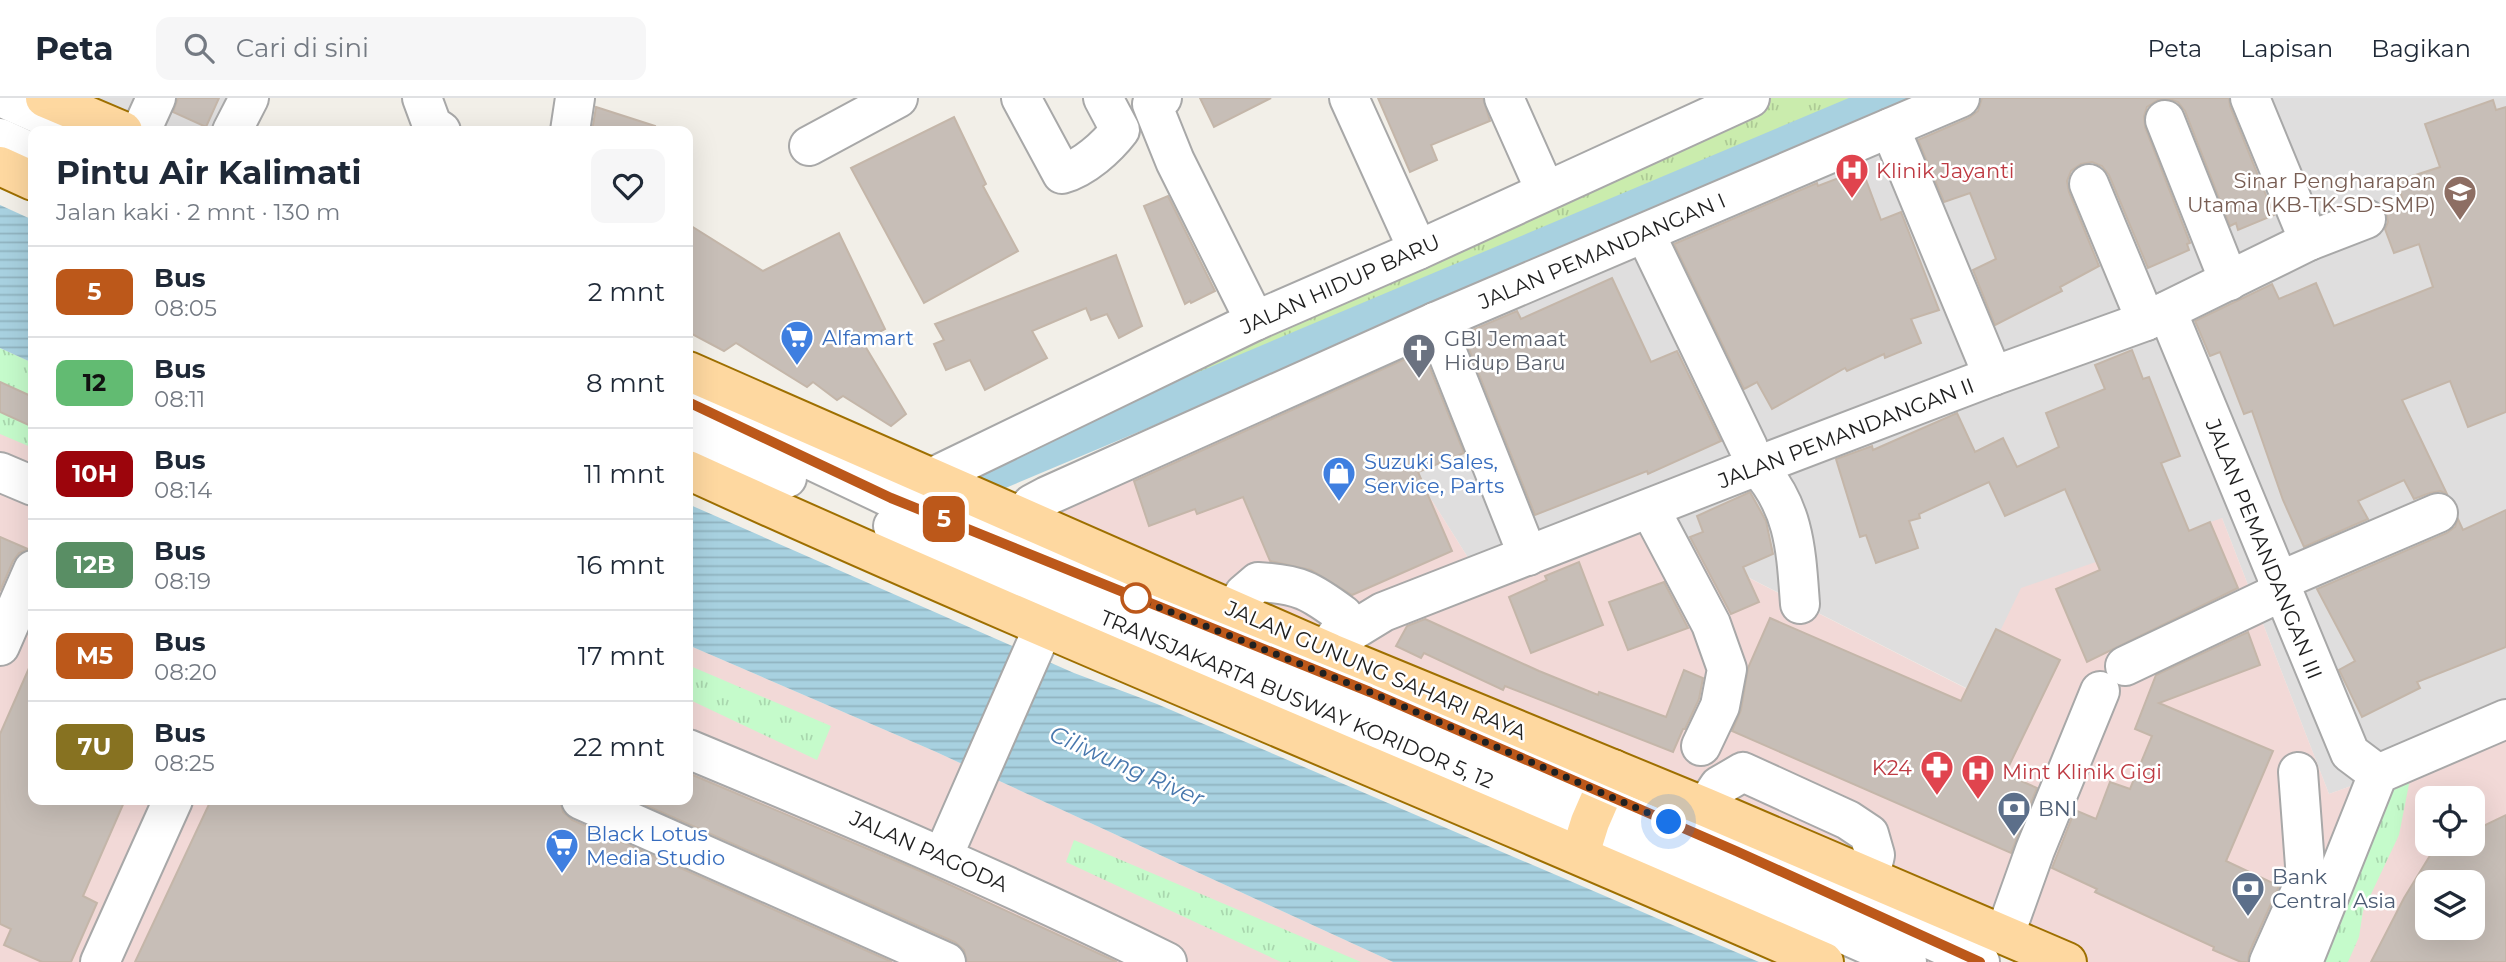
<!DOCTYPE html>
<html lang="id">
<meta charset="utf-8">
<style>
:root{--surface:#fff;--page:#f6f6f7;--text:#1f2937;--muted:#747a83;--line:#e0e1e3}
body{margin:0;font-family:Montserrat,sans-serif;background:var(--page);color:var(--text);height:100vh;display:flex;flex-direction:column;font-size:26px;white-space:nowrap}
*{box-sizing:border-box;margin:0}
p{font-size:23px;color:var(--muted)}
.icon{flex:none;width:38px;height:38px;fill:none;stroke:currentColor;stroke-width:2;stroke-linecap:round;stroke-linejoin:round}
.map{position:relative;flex:1;overflow:hidden}
.panel{position:absolute;left:28px;top:28px;width:665px;height:679px;display:flex;flex-direction:column;background:var(--surface);border-radius:14px;box-shadow:0 7px 28px #0002}
.panel>*{flex:none}
.badge{padding:0 14px;border-radius:10px;font-size:24px;line-height:46px}
.controls{position:absolute;left:2415px;top:688px;display:grid;gap:14px}
.controls a{display:grid;place-items:center;width:70px;height:70px;border-radius:14px;background:var(--surface);box-shadow:0 7px 28px #0002;font-size:35px}
.you{position:absolute;width:35px;height:35px;margin:-18px;border:5px solid #fff;border-radius:50%;background:#1a73e8;box-shadow:0 0 0 10px #1a73e833}
.map>.badge{position:absolute;translate:-50% -50%;box-shadow:0 0 0 4px #fff}
.round{display:grid;place-items:center;flex:none;width:74px;height:74px;border-radius:14px;background:var(--page)}
.overview{display:flex;align-items:center;justify-content:space-between;height:119px;padding:0 28px}
h1{font-size:33px;font-weight:700;line-height:52px}
ul{padding:0;list-style:none}
li{display:flex;align-items:center;gap:21px;height:91px;padding:0 28px;border-top:2px solid var(--line)}
li div{flex:1}
li b{display:block;font-size:26px}
li em{font-style:normal}
li .badge{min-width:77px;font-weight:700;text-align:center}
header{display:flex;align-items:center;gap:42px;box-sizing:border-box;height:98px;padding:0 35px;background:var(--surface);border-bottom:2px solid var(--line)}
header strong{font-size:33px}
nav{display:flex;gap:38px;margin-inline-start:auto;font-size:24px}
.search{width:490px;height:63px;background:var(--page);display:flex;align-items:center;gap:18px;box-sizing:border-box;padding:0 24px;border-radius:14px;color:var(--muted);font-size:26px}
.map>svg:first-child{display:block}
.residential{fill:#dfdede}
.commercial{fill:#f2d9d7;fill-rule:evenodd}
.grass{fill:url(#grass-tufts)}
.park{fill:url(#park-tufts)}
.water{fill:url(#water-rules)}
.lines{fill:none;stroke-linecap:round;stroke-linejoin:round}
.canal{stroke:#a8d1e0;stroke-width:32}
.building{fill:#c7beb7;stroke:#c4b6a9;stroke-width:2;fill-rule:evenodd}
.minor-casing{stroke:#a8a8a8;stroke-width:42}
.major-casing{stroke:#9e6f00;stroke-width:42}
.minor{stroke:#fff;stroke-width:38}
.major{stroke:#fed8a0;stroke-width:38}
.line-casing{stroke:#fff;stroke-width:16}
.line{stroke:#bc581a;stroke-width:10}
.walk{stroke:#212121;stroke-width:7;stroke-dasharray:0 12.6}
.stop-dot{fill:#fff;stroke:#bc581a;stroke-width:3.5}
.labels{text-anchor:middle;dominant-baseline:central;stroke-width:5;stroke-linejoin:round;paint-order:stroke}
.health-label{font-size:21px;fill:#be3a42;stroke:#fff;text-anchor:start}
.education-label{font-size:21px;fill:#785e54;stroke:#fff;text-anchor:end}
.street-label{font-size:21px;fill:#212121;stroke:#fff}
.shop-label{font-size:21px;fill:#366cbe;stroke:#fff;text-anchor:start}
.worship-label{font-size:21px;fill:#5b616d;stroke:#fff;text-anchor:start}
.service-label{font-size:21px;fill:#4e5e75;stroke:#fff;text-anchor:start}
.water-label{font-size:23px;font-style:italic;fill:#4777ad;stroke:#fff}
</style>
<header>
<strong>Peta</strong>
<div class="search"><svg class="icon" aria-label="search" viewBox="0 0 24 24"><circle cx="10" cy="10" r="6"/><path d="M15 15l6 6"/></svg>Cari di sini</div>
<nav><a>Peta</a><a>Lapisan</a><a>Bagikan</a></nav>
</header>
<div class="map">
<svg width="2506" height="864" viewBox="0 0 2506 864">
<defs>
<pattern id="grass-tufts" width="24" height="20" patternUnits="userSpaceOnUse" patternTransform="scale(1.75)"><rect width="24" height="20" fill="#caecad"/><path d="M3 7l-1-3M5 7V3M7 7l1-3M15 17l-1-3M17 17v-4M19 17l1-3" fill="none" stroke="#adca95"/></pattern>
<pattern id="park-tufts" width="24" height="20" patternUnits="userSpaceOnUse" patternTransform="scale(1.75)"><rect width="24" height="20" fill="#c5fbcb"/><path d="M3 7l-1-3M5 7V3M7 7l1-3M15 17l-1-3M17 17v-4M19 17l1-3" fill="none" stroke="#a9d7ae"/></pattern>
<pattern id="water-rules" width="6" height="5" patternUnits="userSpaceOnUse" patternTransform="scale(1.75)"><rect width="6" height="5" fill="#a8d1e0"/><path d="M0 2.5h6" fill="none" stroke="#90b3c0"/></pattern>
</defs>
<rect width="100%" height="100%" fill="#f2efe8"/>
<g class="residential">
<polygon points="43,0 249,0 231,33 121,33"/>
<polygon points="1961,0 2506,0 2506,632 2329,696 2222,420 1972,593 1631,420 1479,477 1345,265"/>
</g>
<g class="commercial">
<polygon points="0,250 33,265 33,702 688,702 688,547 934,653 1393,864 0,864"/>
<path d="M1345,265L1479,477L1631,420L1971,593L2021,490L2222,420L2329,696L2506,632V864H2060L1032,406ZM2427,700H2473V746H2427ZM2427,784H2473V830H2427Z"/>
</g>
<polygon class="grass" points="1750,0 1889,0 960,393 933,379"/>
<g class="park">
<polygon points="0,250 33,265 33,350 0,336"/>
<polygon points="688,567 831,628 817,662 688,601"/>
<polygon points="2411,676 2399,737 2363,813 2359,839 2348,864 2290,864 2367,682"/>
<polygon points="1074,742 1361,864 1281,864 1066,764"/>
</g>
<g class="water">
<polygon points="0,107 33,122 33,265 0,250"/>
<polygon points="688,406 1074,575 1157,606 1759,864 1393,864 934,653 688,547"/>
</g>
<g class="lines">
<polyline class="canal" points="981,383 1890,0"/>
</g>
<g class="building">
<polygon points="178,0 219,0 206,29 173,14"/>
<polygon points="1200,0 1271,0 1214,29"/>
<polygon points="1378,0 1483,0 1490,23 1431,47 1437,62 1410,74"/>
<polygon points="1982,0 2229,0 2230,8 2274,117 2238,132 2236,125 2230,128 2185,13 2178,4 2169,1 2158,2 2147,9 2144,18 2145,29 2190,145 2187,146 2189,152 2148,170 2109,77 2102,68 2092,64 2081,66 2071,73 2067,83 2069,94 2099,168 2060,189 2062,193 1995,227 1973,172 1996,161 1970,95 1944,104 1918,42 1969,20 1978,13"/>
<polygon points="2493,2 2496,12 2506,9 2506,314 2468,329 2450,283 2402,302 2447,396 2440,393 2430,395 2414,401 2404,382 2358,403 2368,421 2304,449 2283,402 2252,313 2244,316 2220,254 2210,258 2195,223 2272,186 2279,201 2316,185 2334,228 2433,189 2419,146 2394,155 2385,131 2388,124 2386,113 2404,106 2397,83 2440,69 2425,26"/>
<polygon points="596,9 655,28 654,33 592,33"/>
<polygon points="954,19 986,86 983,88 1018,153 924,205 851,70"/>
<polygon points="1862,71 1881,122 1901,114 1939,212 1911,221 1921,245 1885,260 1884,256 1847,273 1845,270 1772,311 1757,284 1744,291 1674,146 1817,85 1818,88"/>
<polygon points="1168,98 1215,193 1191,205 1190,203 1185,206 1144,108"/>
<polygon points="688,126 763,173 839,135 885,231 862,243 906,316 891,328 843,298 837,302 813,284 807,289 736,245 724,253 688,234"/>
<polygon points="1116,157 1142,228 1119,240 1107,216 1091,222 1086,210 1032,233 1047,260 985,292 970,262 946,272 934,246 944,242 935,226"/>
<polygon points="1612,180 1651,264 1677,253 1721,343 1648,376 1647,373 1535,417 1463,236 1517,213 1521,221"/>
<polygon points="2132,252 2143,281 2149,279 2180,358 2161,365 2189,433 2210,424 2238,490 2087,564 2056,491 2100,472 2065,391 2005,418 1989,384 1919,416 1920,420 1909,423 1918,450 1876,465 1866,437 1860,439 1836,361 1872,348 1873,352 1957,315 1975,354 2003,340 2017,369 2059,349 2046,315 2105,291 2095,267"/>
<polygon points="1423,253 1464,355 1418,374 1452,453 1352,497 1311,472 1270,463 1243,399 1197,416 1195,411 1149,428 1134,383"/>
<polygon points="0,284 33,299 33,329 0,314"/>
<polygon points="1750,394 1766,423 1773,456 1743,469 1759,504 1731,516 1690,439 1703,434 1697,418"/>
<polygon points="2506,412 2506,549 2417,584 2420,590 2362,619 2339,572 2355,563 2317,491 2447,435 2455,429 2458,421 2463,432"/>
<polygon points="0,439 28,451 19,455 13,463 0,493"/>
<polygon points="1579,464 1603,527 1531,555 1509,499 1547,482 1545,478"/>
<polygon points="1664,484 1688,530 1628,552 1609,504"/>
<polygon points="1770,520 1961,603 1996,531 2060,562 2005,676 2037,690 2011,755 1732,633 1741,612 1748,570"/>
<polygon points="1425,521 1539,573 1598,597 1599,594 1666,619 1684,572 1703,580 1699,601 1685,631 1683,631 1673,654 1505,588 1503,592 1424,555 1421,560 1396,548 1407,528"/>
<polygon points="2248,534 2260,567 2159,605 2273,653 2226,763 2279,788 2249,855 2248,864 2241,864 2213,852 2214,849 2095,794 2097,791 2052,770 2075,712 2096,721 2110,684 2130,691 2152,638 2135,631 2156,577"/>
<polygon points="33,561 33,702 125,702 83,798 97,805 71,864 42,864 4,847 11,831 0,826 0,636"/>
<polygon points="688,675 920,773 1117,864 967,864 964,852 955,844 634,702 688,702"/>
<polygon points="211,702 560,702 563,714 572,722 892,864 135,864"/>
<path d="M2506,717V864H2371L2404,800L2434,751L2446,746H2473V733ZM2427,784H2473V830H2427Z"/>
</g>
<g class="lines">
<defs>
<g id="minor">
<polyline points="3,0 77,33"/>
<polyline points="422,0 432,27 441,33"/>
<path d="M1021,0L1062,76C1084,70 1107,49 1120,32L1103,0"/>
<polyline points="1162,0 1152,6 1175,63 1255,223"/>
<polyline points="1349,0 1418,152"/>
<polyline points="1504,0 1545,92"/>
<polyline points="2250,0 2309,143"/>
<polyline points="2165,22 2229,183"/>
<polyline points="1890,30 1993,278"/>
<polyline points="141,33 156,0"/>
<polyline points="232,33 249,0"/>
<polyline points="570,33 575,0"/>
<polyline points="0,40 33,55"/>
<polyline points="809,48 898,0"/>
<polyline points="2089,86 2146,223"/>
<polyline points="1645,135 1748,349"/>
<polyline points="2167,213 2350,655 2378,676"/>
<polyline points="1435,224 1528,458"/>
<polyline points="688,304 891,400 1376,597 1736,753 1980,864"/>
<polyline points="688,335 787,380"/>
<path d="M1757,368C1795,410 1796,452 1800,506"/>
<polyline points="0,374 33,388"/>
<polyline points="933,379 1255,223 1418,152 1750,0"/>
<polyline points="1650,411 1711,526 1727,571 1720,608 1701,648"/>
<polyline points="1021,419 1032,406 1047,398 1435,224 1960,0"/>
<polyline points="893,428 1024,487 1590,724 1907,864"/>
<polyline points="2277,484 2438,415"/>
<path d="M1234,512L1244,496L1258,484C1299,486 1311,493 1343,517L1345,527L1325,552"/>
<polyline points="0,548 33,472"/>
<polyline points="1331,555 1347,536 1383,514 1757,368 1993,278 2146,223 2309,143 2366,121"/>
<polyline points="2125,568 2281,494"/>
<path d="M688,651C849,718 1010,786 1167,864"/>
<polyline points="581,702 946,864"/>
<polyline points="1705,709 1719,688 1743,674 1848,722 1869,736 1875,757 1870,779"/>
<polyline points="943,758 1043,530"/>
<polyline points="2005,836 2035,752 2100,593"/>
<polyline points="100,864 173,702"/>
<polyline points="2269,864 2306,781 2298,674"/>
<polyline points="2303,864 2378,676 2506,621"/>
</g>
<g id="major">
<polyline points="45,0 123,33"/>
<polyline points="0,68 33,83"/>
<polyline points="688,273 1331,555 1705,709 2067,864"/>
<path d="M688,372C1063,543 1446,697 1824,864"/>
<polyline points="1580,756 1590,724 1613,671"/>
</g>
</defs>
<use href="#minor" class="minor-casing"/>
<use href="#major" class="major-casing"/>
<use href="#minor" class="minor"/>
<use href="#major" class="major"/>
</g>
<g class="lines">
<defs>
<polyline id="line" points="688,304 891,400 1370,594 1736,753 1980,864"/>
</defs>
<use href="#line" class="line-casing"/>
<use href="#line" class="line"/>
<polyline class="walk" points="1136,500 1370,594 1669,724"/>
</g>
<defs>
<symbol id="hospital-pin" viewBox="-11 -11 22 30"><path d="M0 17L-7.5 6A9.5 9.5 0 1 1 7.5 6Z" fill="#e0444e" stroke="#fff"/><path d="M-5-5h3v3.5h4V-5h3V5h-3V1.5h-4V5h-3Z" fill="#fff"/></symbol>
<symbol id="school-pin" viewBox="-11 -11 22 30"><path d="M0 17L-7.5 6A9.5 9.5 0 1 1 7.5 6Z" fill="#8d6e63" stroke="#fff"/><path d="M0-5L7-2L0 1L-7-2ZM-4 1L0 2.5L4 1V4Q0 6-4 4Z" fill="#fff"/></symbol>
<symbol id="supermarket-pin" viewBox="-11 -11 22 30"><path d="M0 17L-7.5 6A9.5 9.5 0 1 1 7.5 6Z" fill="#3f7fe0" stroke="#fff"/><path d="M-6-5.5h2.5l.6 2H6L4.5 2H-2.5L-4.4-4H-6ZM-1.5 3.2a1.3 1.3 0 1 0 .1 0ZM3 3.2a1.3 1.3 0 1 0 .1 0Z" fill="#fff"/></symbol>
<symbol id="church-pin" viewBox="-11 -11 22 30"><path d="M0 17L-7.5 6A9.5 9.5 0 1 1 7.5 6Z" fill="#6b7280" stroke="#fff"/><path d="M-1.2-6h2.4v3.5h3.3v2.4h-3.3V6h-2.4V-.1h-3.3v-2.4h3.3Z" fill="#fff"/></symbol>
<symbol id="shop-pin" viewBox="-11 -11 22 30"><path d="M0 17L-7.5 6A9.5 9.5 0 1 1 7.5 6Z" fill="#3f7fe0" stroke="#fff"/><path d="M-5-2.5h2.3a2.7 3.5 0 0 1 5.4 0H5L5.5 6h-11ZM-1.5-2.5h3a1.5 2.3 0 0 0-3 0Z" fill="#fff"/></symbol>
<symbol id="pharmacy-pin" viewBox="-11 -11 22 30"><path d="M0 17L-7.5 6A9.5 9.5 0 1 1 7.5 6Z" fill="#e0444e" stroke="#fff"/><path d="M-2-6h4v4h4v4h-4v4h-4v-4h-4v-4h4Z" fill="#fff"/></symbol>
<symbol id="bank-pin" viewBox="-11 -11 22 30"><path d="M0 17L-7.5 6A9.5 9.5 0 1 1 7.5 6Z" fill="#5c6f8a" stroke="#fff"/><path d="M-6-4H6V4H-6ZM0-2.3a2.3 2.3 0 1 0 0 4.6a2.3 2.3 0 1 0 0-4.6Z" fill="#fff"/></symbol>
</defs>
<g fill-rule="evenodd">
<use href="#hospital-pin" x="1833" y="53" width="38" height="52"/>
<use href="#school-pin" x="2441" y="75" width="38" height="52"/>
<use href="#supermarket-pin" x="778" y="220" width="38" height="52"/>
<use href="#church-pin" x="1400" y="233" width="38" height="52"/>
<use href="#shop-pin" x="1320" y="356" width="38" height="52"/>
<use href="#pharmacy-pin" x="1918" y="650" width="38" height="52"/>
<use href="#hospital-pin" x="1959" y="654" width="38" height="52"/>
<use href="#bank-pin" x="1995" y="691" width="38" height="52"/>
<use href="#supermarket-pin" x="543" y="728" width="38" height="52"/>
<use href="#bank-pin" x="2229" y="771" width="38" height="52"/>
</g>
<circle class="stop-dot" cx="1136" cy="500" r="14"/>
<g class="labels">
<g class="health-label">
<text x="1876" y="72">Klinik Jayanti</text>
<text x="1912" y="669" text-anchor="end">K24</text>
<text x="2002" y="673">Mint Klinik Gigi</text>
</g>
<g class="education-label">
<text x="2436" y="82">Sinar Pengharapan<tspan x="2436" dy="24">Utama (KB-TK-SD-SMP)</tspan></text>
</g>
<g class="street-label">
<text transform="translate(1602 153) rotate(-23)">JALAN PEMANDANGAN I</text>
<text transform="translate(1340 186) rotate(-24)">JALAN HIDUP BARU</text>
<text transform="translate(1846 335) rotate(-21)">JALAN PEMANDANGAN II</text>
<text transform="translate(2264 451) rotate(68)">JALAN PEMANDANGAN III</text>
<text transform="translate(1376 572) rotate(23)">JALAN GUNUNG SAHARI RAYA</text>
<text transform="translate(1297 601) rotate(23)">TRANSJAKARTA BUSWAY KORIDOR 5, 12</text>
<text transform="translate(929 753) rotate(24)">JALAN PAGODA</text>
</g>
<g class="shop-label">
<text x="822" y="239">Alfamart</text>
<text x="1364" y="363">Suzuki Sales,<tspan x="1364" dy="24">Service, Parts</tspan></text>
<text x="586" y="735">Black Lotus<tspan x="586" dy="24">Media Studio</tspan></text>
</g>
<g class="worship-label">
<text x="1444" y="240">GBI Jemaat<tspan x="1444" dy="24">Hidup Baru</tspan></text>
</g>
<g class="service-label">
<text x="2038" y="710">BNI</text>
<text x="2272" y="778">Bank<tspan x="2272" dy="24">Central Asia</tspan></text>
</g>
<g class="water-label">
<text transform="translate(1127 668) rotate(24)">Ciliwung River</text>
</g>
</g>
</svg>
<div class="controls">
<a><svg class="icon" aria-label="locate" viewBox="0 0 24 24"><circle cx="12" cy="12" r="6"/><path d="M12 2v4M12 18v4M2 12h4M18 12h4"/></svg></a>
<a><svg class="icon" aria-label="layers" viewBox="0 0 24 24"><path d="M12 4l9 5-9 5-9-5zM3 14l9 5 9-5"/></svg></a>
</div>
<div class="you" style="left:1669px;top:724px"></div>
<b class="badge" style="left:944px;top:421px;background:#bc581a;color:#fff">5</b>
<section class="panel">
<div class="overview"><div><h1>Pintu Air Kalimati</h1><p>Jalan kaki · 2 mnt · 130 m</p></div><a class="round"><svg class="icon" aria-label="heart" viewBox="0 0 24 24"><path d="M12 20l-8-8c-3-5 5-10 8-4 3-6 11-1 8 4z"/></svg></a></div>
<ul>
<li><span class="badge" style="background:#bc581a;color:#fff">5</span><div><b>Bus</b><p>08:05</p></div><em>2 mnt</em></li>
<li><span class="badge" style="background:#62bb72;color:#111">12</span><div><b>Bus</b><p>08:11</p></div><em>8 mnt</em></li>
<li><span class="badge" style="background:#9c050c;color:#fff">10H</span><div><b>Bus</b><p>08:14</p></div><em>11 mnt</em></li>
<li><span class="badge" style="background:#598e64;color:#fff">12B</span><div><b>Bus</b><p>08:19</p></div><em>16 mnt</em></li>
<li><span class="badge" style="background:#bc581a;color:#fff">M5</span><div><b>Bus</b><p>08:20</p></div><em>17 mnt</em></li>
<li><span class="badge" style="background:#877221;color:#fff">7U</span><div><b>Bus</b><p>08:25</p></div><em>22 mnt</em></li>
</ul>
</section>
</div>
